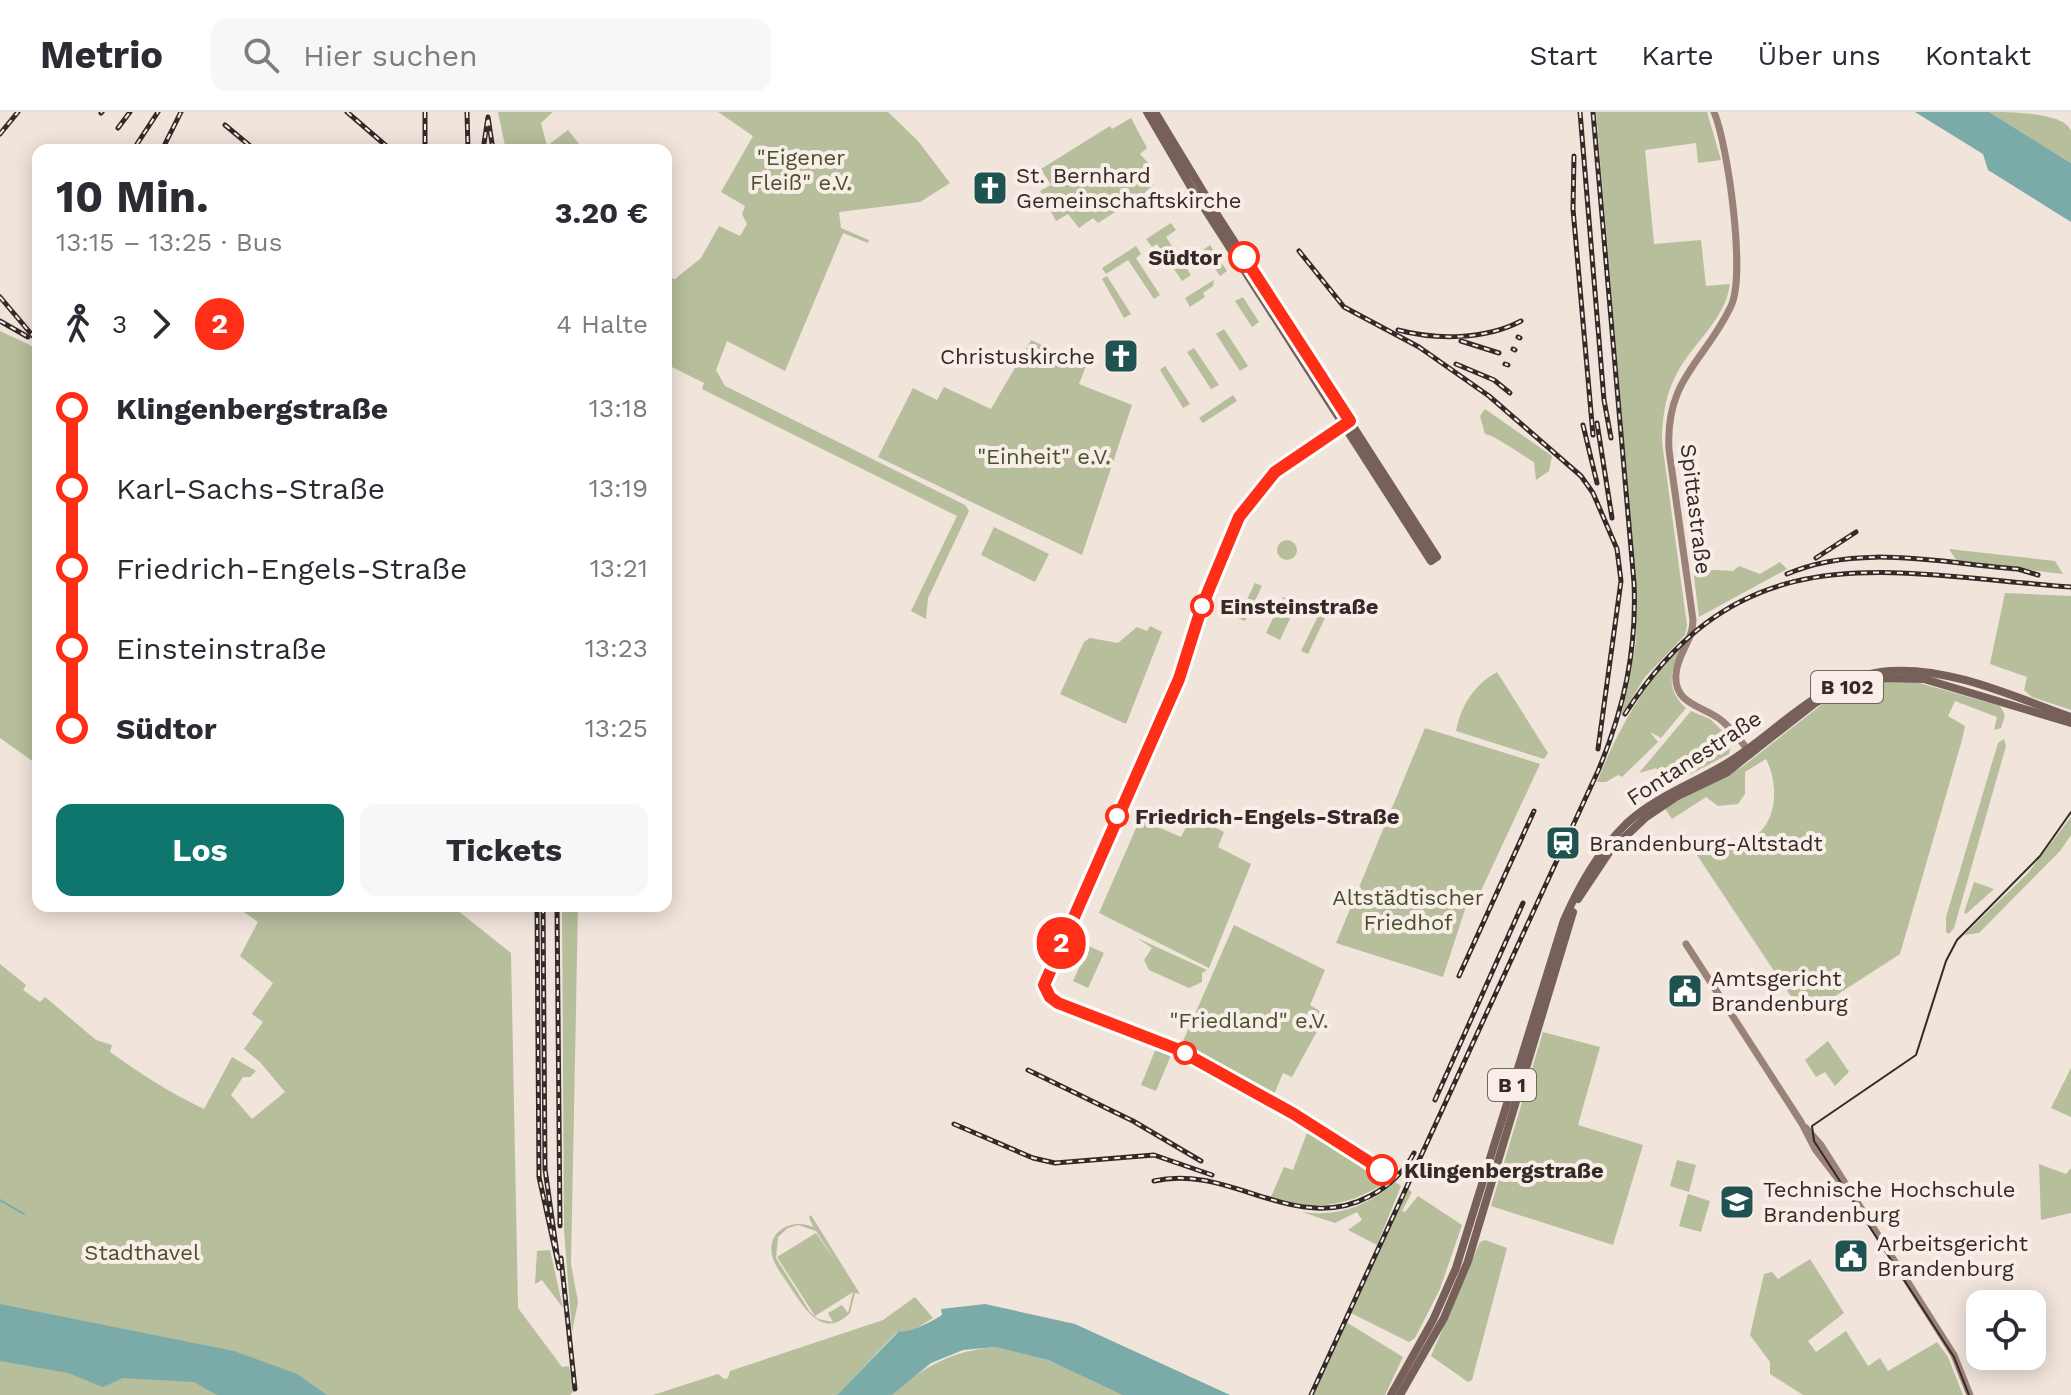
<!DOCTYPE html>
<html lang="de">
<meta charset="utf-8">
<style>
:root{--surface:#fff;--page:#f7f7f7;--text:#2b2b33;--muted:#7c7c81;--line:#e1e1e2;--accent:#0f766e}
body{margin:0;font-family:"Work Sans",sans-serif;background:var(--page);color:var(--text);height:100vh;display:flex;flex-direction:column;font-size:30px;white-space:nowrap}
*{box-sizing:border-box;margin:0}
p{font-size:26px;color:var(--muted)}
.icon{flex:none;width:44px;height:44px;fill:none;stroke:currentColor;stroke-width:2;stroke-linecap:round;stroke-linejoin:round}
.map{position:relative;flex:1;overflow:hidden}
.panel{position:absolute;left:32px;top:32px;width:640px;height:768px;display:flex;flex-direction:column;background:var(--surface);border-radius:16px;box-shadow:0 4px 20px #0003}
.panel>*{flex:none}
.badge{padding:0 16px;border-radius:26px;font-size:28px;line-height:52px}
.tools{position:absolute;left:1966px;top:1178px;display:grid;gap:16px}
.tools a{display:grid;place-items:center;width:80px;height:80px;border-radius:16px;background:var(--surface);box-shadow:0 4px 20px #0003;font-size:40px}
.map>.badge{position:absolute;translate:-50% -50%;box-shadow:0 0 0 4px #fff}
.legs{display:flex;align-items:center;gap:12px;height:88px;padding:0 24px;font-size:26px}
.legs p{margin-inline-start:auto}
.overview{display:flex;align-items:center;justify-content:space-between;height:136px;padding:0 24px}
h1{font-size:44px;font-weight:700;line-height:60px}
.button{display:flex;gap:16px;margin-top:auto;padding:16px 24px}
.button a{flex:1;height:92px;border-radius:16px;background:var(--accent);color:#fff;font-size:32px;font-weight:700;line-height:92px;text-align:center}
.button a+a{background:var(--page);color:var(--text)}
ul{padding:0 24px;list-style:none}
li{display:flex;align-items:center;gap:28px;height:80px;font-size:30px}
li i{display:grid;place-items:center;width:12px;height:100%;margin:0 10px;background:currentColor}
li i::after{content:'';width:20px;height:20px;margin:-10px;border:6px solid;border-radius:50%;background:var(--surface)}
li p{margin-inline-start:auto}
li:first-child i{background:linear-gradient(#0000 50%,currentColor 0)}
li:last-child i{background:linear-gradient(currentColor 50%,#0000 0)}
header{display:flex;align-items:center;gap:48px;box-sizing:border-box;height:112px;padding:0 40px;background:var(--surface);border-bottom:2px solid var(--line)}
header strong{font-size:38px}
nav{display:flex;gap:44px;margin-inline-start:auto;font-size:28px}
.search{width:560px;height:72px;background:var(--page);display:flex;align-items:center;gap:20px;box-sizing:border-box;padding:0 28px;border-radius:16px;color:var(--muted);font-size:30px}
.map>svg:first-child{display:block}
.green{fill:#b6be9c;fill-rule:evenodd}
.water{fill:#7baba8}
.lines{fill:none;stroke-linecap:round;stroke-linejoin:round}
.stream{stroke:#7baba8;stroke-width:2}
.secondary{stroke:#9b8279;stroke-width:7}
.primary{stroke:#766059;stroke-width:8}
.tram{stroke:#342a27;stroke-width:2}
.rail-casing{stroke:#342a27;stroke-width:5}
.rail{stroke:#f8eee7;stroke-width:2;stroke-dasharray:6;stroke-linecap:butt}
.line-1-casing{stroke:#fff;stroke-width:18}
.line-1{stroke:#ff2e17;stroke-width:12}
.stop-1-dot{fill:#fff;stroke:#ff2e17;stroke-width:4}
.labels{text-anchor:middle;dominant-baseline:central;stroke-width:8;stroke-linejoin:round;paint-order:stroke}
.shield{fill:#f8eee7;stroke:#6f6561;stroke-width:2}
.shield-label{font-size:20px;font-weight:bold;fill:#342a27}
.park-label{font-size:22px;fill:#48512d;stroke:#f8eee7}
.poi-label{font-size:22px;fill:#342a27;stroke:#f8eee7;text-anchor:start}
.stop-label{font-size:22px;font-weight:bold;fill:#342a27;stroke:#f8eee7;text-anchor:start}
.street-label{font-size:22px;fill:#342a27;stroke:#f8eee7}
</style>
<header>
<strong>Metrio</strong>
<div class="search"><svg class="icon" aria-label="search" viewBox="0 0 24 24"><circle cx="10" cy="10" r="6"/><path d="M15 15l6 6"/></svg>Hier suchen</div>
<nav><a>Start</a><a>Karte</a><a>Über uns</a><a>Kontakt</a></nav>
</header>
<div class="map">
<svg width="2071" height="1283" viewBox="0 0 2071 1283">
<rect width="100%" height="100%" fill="#f0e4db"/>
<g class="green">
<polygon points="498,0 553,0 541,11 547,34 568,18 584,38 506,38"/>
<polygon points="718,0 888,0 918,29 950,71 920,90 839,100 841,116 869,128 868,131 843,121 785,259 727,229 716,258 725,274 965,393 969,399 928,486 926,507 911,499 957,404 702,277 704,271 666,252 666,165 675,167 701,146 719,114 740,124 747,112 742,102 745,94 721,80 753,24"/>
<path d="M1596,0H1707L1721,48L1698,51L1696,31L1645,38L1654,132L1701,128L1706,174L1730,172C1725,209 1692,231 1676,263C1665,284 1662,307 1662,330L1687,513L1685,523L1645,565L1621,604L1636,530V471Z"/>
<path d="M1989,0C2009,0 2065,0 2071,19C2071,29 2071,41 2071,51Z"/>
<polygon points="1131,6 1147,36 1140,42 1149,52 1144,56 1153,73 1139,86 1135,81 1129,85 1131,90 1098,111 1093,106 1079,116 1068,102 1056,109 1040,79 1051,73 1041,57 1110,14 1112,17"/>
<polygon points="1171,111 1176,118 1166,125 1191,163 1182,169 1157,132 1152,135 1146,127"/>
<polygon points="1210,133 1227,159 1220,164 1203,138"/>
<polygon points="1136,134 1141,142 1136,146 1160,183 1154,187 1128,148 1106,162 1102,156"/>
<polygon points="1107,164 1131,202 1124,206 1102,167"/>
<polygon points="1214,168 1213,174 1203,181 1205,185 1190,195 1185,186"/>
<polygon points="1243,185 1259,210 1252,215 1235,189"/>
<polygon points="1224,217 1248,254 1240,259 1216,222"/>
<polygon points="0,219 30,233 38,242 38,653 0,626"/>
<polygon points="1031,228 1086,254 1079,272 1132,293 1082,443 878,345 913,276 937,288 944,275 991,297"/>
<polygon points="1194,236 1219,273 1211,277 1187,240"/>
<polygon points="1165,254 1190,292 1183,296 1160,258"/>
<polygon points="1233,283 1237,289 1203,311 1199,306"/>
<path d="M1485,297L1552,344L1549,359L1536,368L1534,350C1522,343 1496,324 1485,322L1480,304Z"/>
<polygon points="994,415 1049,442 1035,470 981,443"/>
<circle cx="1287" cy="438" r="10"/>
<polygon points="1949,437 2055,449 2063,462 1957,449"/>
<polygon points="1780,450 1787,457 1699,505 1693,457 1733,459 1739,454 1760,462"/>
<polygon points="1255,471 1262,474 1245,509 1238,506"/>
<polygon points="2005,481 2071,484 2071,598 2032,585 2024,578 2027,565 1990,552"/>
<polygon points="1283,485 1297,492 1280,528 1266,521"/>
<polygon points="1319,502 1325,506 1308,542 1301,539"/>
<polygon points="1150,514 1162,520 1126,612 1060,582 1084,530 1090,526 1118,531 1137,515 1147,519"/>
<path d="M1684,530C1673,554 1662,574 1686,596L1661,626L1650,620L1658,630L1622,665L1618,663L1606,670H1597C1618,617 1644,572 1684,530Z"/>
<path d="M1497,560L1548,641L1544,647L1456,619C1461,593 1474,573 1497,560Z"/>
<path d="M1909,568L2000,594L2005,603L2001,616L1994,618L1997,605L1955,589L1948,604L1965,614L1962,628L1900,842L1804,904L1691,734C1706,728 1719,735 1734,733C1776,726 1782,679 1766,647L1745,660V682L1738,692L1718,694L1706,685L1672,707L1664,695L1742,655L1834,583L1876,570Z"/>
<polygon points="1691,599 1710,607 1732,628 1729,642 1668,674 1656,656 1639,661"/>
<polygon points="1425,616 1540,652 1473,796 1466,794 1443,865 1336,831"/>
<polygon points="2004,627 2006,634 1954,816 1949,822 1946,820 1946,805 1998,631"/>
<polygon points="1192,704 1224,720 1218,735 1251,752 1209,856 1099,801 1140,707 1181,725"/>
<polygon points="2071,705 2071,723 2060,739 1979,821 1964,823 2028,761"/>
<polygon points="1974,770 1994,777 1966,802 1964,801"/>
<path d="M235,794H452L511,841L518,1196L562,1255L569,1254L574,1279L570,1283H0V852L26,873L23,878L40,890L45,885L96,928L112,933L110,940C141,962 170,981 204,997L232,945L256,959L250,965H243L231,983L252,1007L285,980L260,950L244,937L263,910L252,902L273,871L240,844L258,810Z"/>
<polygon points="562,794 578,794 571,1152 578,1190 572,1220 564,1118"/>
<polygon points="1234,813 1325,858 1310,893 1326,903 1292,965 1283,961 1273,985 1181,934"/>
<polygon points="1137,826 1207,858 1202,861 1202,870 1189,876 1149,858 1144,848 1152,836"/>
<polygon points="1089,834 1104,841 1088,876 1073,869"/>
<polygon points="1543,920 1600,935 1578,1013 1643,1033 1613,1133 1491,1094"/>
<polygon points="1828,929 1849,960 1835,974 1825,960 1816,965 1805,948"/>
<polygon points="1157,934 1171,943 1156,979 1141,973"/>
<polygon points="2071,956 2071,1005 2051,996"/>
<path d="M1307,1021L1367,1055L1370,1053L1392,1067C1353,1092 1316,1102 1271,1085L1284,1055L1293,1058Z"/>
<polygon points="1677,1048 1696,1053 1689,1080 1670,1074"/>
<polygon points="2039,1052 2066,1062 2071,1056 2071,1101 2041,1108"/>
<path d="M1395,1070L1401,1074L1377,1133L1348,1118L1362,1108L1357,1100L1335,1111L1302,1100C1339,1105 1367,1094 1395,1070Z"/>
<polygon points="1407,1076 1412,1080 1402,1099 1405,1100 1418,1084 1462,1113 1440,1177 1415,1226 1409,1230 1351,1201"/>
<polygon points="1688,1082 1710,1089 1701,1120 1679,1114"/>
<path d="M811,1103L860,1182L855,1181L850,1201C823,1228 805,1197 790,1175C784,1165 774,1154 772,1143C767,1118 793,1106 813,1115L809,1105ZM798,1113L816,1119L835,1149L816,1121L777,1145L815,1204L853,1180L848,1201L842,1193L828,1201L833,1210L818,1207L810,1200L776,1146L778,1125L788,1116Z"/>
<polygon points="1485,1128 1507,1136 1472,1268 1468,1270 1431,1244 1480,1130"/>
<polygon points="550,1138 563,1196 542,1168 535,1172 537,1139"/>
<polygon points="1810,1147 1844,1201 1808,1229 1816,1240 1846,1219 1868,1254 1880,1246 1888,1259 1937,1230 1948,1245 1963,1283 1803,1283 1770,1262 1770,1250 1750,1223 1764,1162 1772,1160 1778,1167"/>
<polygon points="915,1185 933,1206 909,1221 899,1219 894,1223 837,1283 653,1283 718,1262 724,1267 728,1266 730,1259 883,1208"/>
<polygon points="1346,1210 1403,1245 1385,1283 1313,1283"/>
<path d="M995,1235L1048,1248L1122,1283H892C924,1254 952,1239 995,1235Z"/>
</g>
<g class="water">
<polygon points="1915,0 1989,0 2071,51 2071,110 1988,58 1983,42"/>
<polygon points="0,1192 234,1239 297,1262 327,1283 217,1283 194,1270 123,1266 103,1275 68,1261 0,1249"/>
<path d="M985,1192L1075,1212L1230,1283H1122L1048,1248L995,1235L963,1238L931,1251L892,1283H837L899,1219C908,1222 933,1209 942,1203L941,1197Z"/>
</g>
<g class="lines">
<polyline class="stream" points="0,1088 24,1102"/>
<g class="secondary">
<path d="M1714,0C1728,33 1746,163 1731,194C1705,250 1665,266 1669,338L1693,508C1693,529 1677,542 1676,562C1673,592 1703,594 1721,608C1733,618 1742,630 1751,642"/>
<polyline points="1686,832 1801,1010 1815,1037 1842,1072"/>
<polyline points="1806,1016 1821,1033 1954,1243 1970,1283"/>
</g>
<g class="primary">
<polyline points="1147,0 1192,77 1431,449 1437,445 1221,109 1155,0"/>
<polyline points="1578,787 1610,739 1645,706 1676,685 1726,661 1815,591 1847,575 1883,566 1924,567 2071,611"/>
<path d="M1391,1283L1433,1208L1456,1156L1564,808C1580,772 1598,740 1626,712C1656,684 1695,671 1729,650C1783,616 1822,564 1890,559C1951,555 2014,585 2071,605"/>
<polyline points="1400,1283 1444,1206 1468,1149 1573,800"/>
</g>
<polyline class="tram" points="1969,1283 1954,1245 1814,1029 1812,1014 1916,943 1946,849 1957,828 2040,744 2071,700"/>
<defs>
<g id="rail">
<polyline points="347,0 391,38"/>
<polyline points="425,0 425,38"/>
<polyline points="467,0 468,38"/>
<polyline points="1580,0 1604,288 1611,326"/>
<polyline points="101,1 102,0"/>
<polyline points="225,13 255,38"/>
<polyline points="118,16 130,0"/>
<polyline points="0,22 18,0"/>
<polyline points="137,32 158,0"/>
<polyline points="162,38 181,0"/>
<polyline points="483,38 488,5 493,38"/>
<polyline points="1574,44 1573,97 1593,323"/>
<polyline points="1299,139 1344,195 1419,235 1489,284 1581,364 1593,381 1617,437 1621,469 1598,637"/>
<polyline points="0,185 38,230"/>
<polyline points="0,209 28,225"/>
<path d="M1398,218C1436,228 1485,228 1521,209"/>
<polyline points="1518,225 1520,226"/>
<polyline points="1461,229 1499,241"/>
<polyline points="1513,237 1515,238"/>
<polyline points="1456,252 1494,268 1510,281"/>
<polyline points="1505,252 1508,253"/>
<polyline points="1597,311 1612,406"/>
<polyline points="1583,313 1597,371"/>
<polyline points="1816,446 1856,420"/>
<path d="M1787,462C1859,431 1941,451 2018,457L2038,463"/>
<path d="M1625,602C1743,418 1884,461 2071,475"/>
<polyline points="537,794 539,1065 559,1156 545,1057 543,794"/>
<polyline points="557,794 560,1114"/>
<polyline points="1459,864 1534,699"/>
<polyline points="1028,958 1133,1009 1201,1049"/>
<polyline points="1435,988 1523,791"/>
<polyline points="954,1012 1033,1046 1055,1051 1154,1043 1212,1063"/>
<path d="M1154,1069C1229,1051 1296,1124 1370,1084C1388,1075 1405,1059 1414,1041"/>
<polyline points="561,1146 575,1277"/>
<path d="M1311,1283L1598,659C1624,597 1637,538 1634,471L1593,0"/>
</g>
</defs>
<use href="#rail" class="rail-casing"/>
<use href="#rail" class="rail"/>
</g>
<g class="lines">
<defs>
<polyline id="line-1" points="1244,145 1350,309 1275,360 1239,405 1202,494 1179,567 1044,873 1050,885 1058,891 1177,937 1294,1002 1382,1058"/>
</defs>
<use href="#line-1" class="line-1-casing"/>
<use href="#line-1" class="line-1"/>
</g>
<defs>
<symbol id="church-square" viewBox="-11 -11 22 22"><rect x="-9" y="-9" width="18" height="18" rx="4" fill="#1f5351" stroke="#f8eee7"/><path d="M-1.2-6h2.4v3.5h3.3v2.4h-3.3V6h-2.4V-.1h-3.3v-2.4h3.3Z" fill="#fff"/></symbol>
<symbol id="station-square" viewBox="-11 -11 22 22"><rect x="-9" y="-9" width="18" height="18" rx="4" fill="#1f5351" stroke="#f8eee7"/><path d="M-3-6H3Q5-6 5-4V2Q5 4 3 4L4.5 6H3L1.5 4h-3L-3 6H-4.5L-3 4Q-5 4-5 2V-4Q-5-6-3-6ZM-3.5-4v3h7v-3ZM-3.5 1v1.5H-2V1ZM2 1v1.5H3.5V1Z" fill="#fff"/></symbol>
<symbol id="civic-square" viewBox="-11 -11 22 22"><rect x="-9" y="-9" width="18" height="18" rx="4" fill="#1f5351" stroke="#f8eee7"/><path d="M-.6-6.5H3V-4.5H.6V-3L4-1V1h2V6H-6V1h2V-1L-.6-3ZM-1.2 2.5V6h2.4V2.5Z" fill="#fff"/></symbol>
<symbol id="university-square" viewBox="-11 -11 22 22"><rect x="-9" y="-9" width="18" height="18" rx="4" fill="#1f5351" stroke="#f8eee7"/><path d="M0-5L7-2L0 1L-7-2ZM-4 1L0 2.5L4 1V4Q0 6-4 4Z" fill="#fff"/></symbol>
</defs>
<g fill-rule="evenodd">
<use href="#church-square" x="970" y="56" width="40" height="40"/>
<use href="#church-square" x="1101" y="224" width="40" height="40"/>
<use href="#station-square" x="1543" y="711" width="40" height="40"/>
<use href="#civic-square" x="1665" y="859" width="40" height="40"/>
<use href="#university-square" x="1717" y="1070" width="40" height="40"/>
<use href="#civic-square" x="1831" y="1124" width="40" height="40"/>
</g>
<g class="stop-1-dot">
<circle cx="1244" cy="145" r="14"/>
<circle cx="1202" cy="494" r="10"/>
<circle cx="1117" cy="704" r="10"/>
<circle cx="1185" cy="941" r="10"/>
<circle cx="1382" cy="1058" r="14"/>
</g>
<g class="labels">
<g class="shield">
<rect x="1811" y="559" width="72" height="32" rx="6"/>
<rect x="1488" y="957" width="48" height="32" rx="6"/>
</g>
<g class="shield-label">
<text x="1847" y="575">B 102</text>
<text x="1512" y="973">B 1</text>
</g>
<g class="park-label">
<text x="801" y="45">"Eigener<tspan x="801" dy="25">Fleiß" e.V.</tspan></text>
<text x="1044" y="344">"Einheit" e.V.</text>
<text x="1408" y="785">Altstädtischer<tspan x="1408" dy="25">Friedhof</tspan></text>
<text x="1249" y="908">"Friedland" e.V.</text>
<text x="142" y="1140">Stadthavel</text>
</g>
<g class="poi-label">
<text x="1016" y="63">St. Bernhard<tspan x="1016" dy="25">Gemeinschaftskirche</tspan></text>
<text x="1095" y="244" text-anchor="end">Christuskirche</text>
<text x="1589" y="731">Brandenburg-Altstadt</text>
<text x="1711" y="866">Amtsgericht<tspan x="1711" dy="25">Brandenburg</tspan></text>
<text x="1763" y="1077">Technische Hochschule<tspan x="1763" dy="25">Brandenburg</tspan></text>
<text x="1877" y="1131">Arbeitsgericht<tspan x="1877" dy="25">Brandenburg</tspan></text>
</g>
<g class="stop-label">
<text x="1222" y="145" text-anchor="end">Südtor</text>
<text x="1220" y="494">Einsteinstraße</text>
<text x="1135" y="704">Friedrich-Engels-Straße</text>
<text x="1404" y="1058">Klingenbergstraße</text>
</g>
<g class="street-label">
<text transform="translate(1696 397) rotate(83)">Spittastraße</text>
<text transform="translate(1694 646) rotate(-33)">Fontanestraße</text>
</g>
</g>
</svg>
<div class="tools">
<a><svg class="icon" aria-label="locate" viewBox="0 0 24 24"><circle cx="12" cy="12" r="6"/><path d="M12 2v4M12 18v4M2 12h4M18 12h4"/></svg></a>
</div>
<b class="badge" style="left:1061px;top:831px;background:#ff2e17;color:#fff">2</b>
<section class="panel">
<div class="overview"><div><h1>10 Min.</h1><p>13:15 – 13:25 · Bus</p></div><b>3.20 €</b></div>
<div class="legs"><svg class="icon" aria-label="walk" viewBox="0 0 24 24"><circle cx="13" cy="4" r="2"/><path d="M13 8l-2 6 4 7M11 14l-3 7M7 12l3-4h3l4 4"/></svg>3<svg class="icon" aria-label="forward" viewBox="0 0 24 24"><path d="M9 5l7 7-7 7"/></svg><b class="badge" style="background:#ff2e17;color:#fff">2</b><p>4 Halte</p></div>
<ul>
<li><i style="color:#ff2e17"></i><b>Klingenbergstraße</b><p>13:18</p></li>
<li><i style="color:#ff2e17"></i><span>Karl-Sachs-Straße</span><p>13:19</p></li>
<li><i style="color:#ff2e17"></i><span>Friedrich-Engels-Straße</span><p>13:21</p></li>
<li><i style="color:#ff2e17"></i><span>Einsteinstraße</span><p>13:23</p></li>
<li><i style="color:#ff2e17"></i><b>Südtor</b><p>13:25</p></li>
</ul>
<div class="button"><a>Los</a><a>Tickets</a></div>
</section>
</div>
